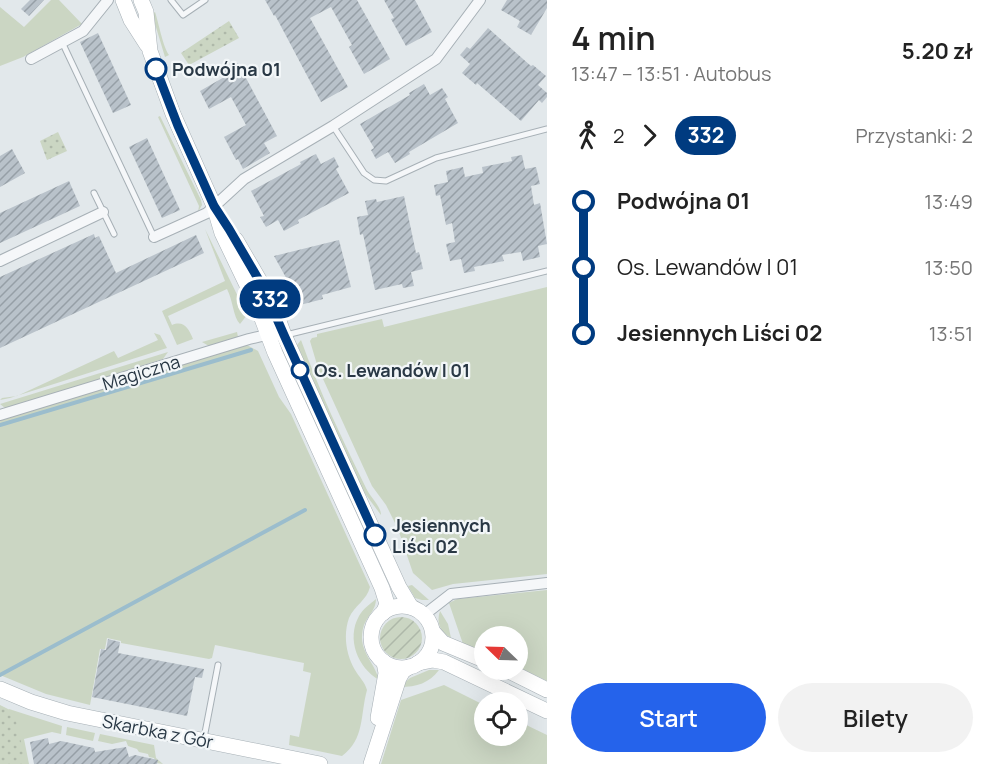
<!DOCTYPE html>
<html lang="pl">
<meta charset="utf-8">
<style>
:root{--surface:#fff;--page:#f2f2f2;--text:#222;--muted:#767676;--accent:#2563eb}
body{margin:0;font-family:Manrope,sans-serif;background:var(--page);color:var(--text);height:100vh;display:flex;flex-direction:column;font-size:22px;white-space:nowrap}
*{box-sizing:border-box;margin:0}
p{font-size:20px;color:var(--muted)}
.icon{flex:none;width:33px;height:33px;fill:none;stroke:currentColor;stroke-width:2;stroke-linecap:round;stroke-linejoin:round}
.map{position:relative;flex:1;overflow:hidden}
.drawer{display:flex;flex-direction:column;background:var(--surface);width:450px}
.drawer>*{flex:none}
.badge{padding:0 12px;border-radius:20px;font-size:21px;line-height:39px}
.needle{width:39px;rotate:293deg}
.buttons{position:absolute;left:474px;top:626px;display:grid;gap:12px}
.buttons a{display:grid;place-items:center;width:54px;height:54px;border-radius:50%;background:var(--surface);box-shadow:0 6px 24px #0002;font-size:30px}
.map>.badge{position:absolute;translate:-50% -50%;box-shadow:0 0 0 3px #fff}
.legs{display:flex;align-items:center;gap:9px;height:66px;padding:0 24px;font-size:20px}
.legs p{margin-inline-start:auto}
.overview{display:flex;align-items:center;justify-content:space-between;height:102px;padding:0 24px}
h1{font-size:33px;font-weight:600;line-height:45px}
.primary-button{display:flex;gap:12px;margin-top:auto;padding:12px 24px}
.primary-button a{flex:1;height:69px;border-radius:36px;background:var(--accent);color:#fff;font-size:24px;font-weight:600;line-height:69px;text-align:center}
.primary-button a+a{background:var(--page);color:var(--text)}
ul{padding:0 24px;list-style:none}
li{display:flex;align-items:center;gap:21px;height:66px;font-size:22px}
li i{display:grid;place-items:center;width:9px;height:100%;margin:0 8px;background:currentColor}
li i::after{content:'';width:15px;height:15px;margin:-8px;border:4px solid;border-radius:50%;background:var(--surface)}
li p{margin-inline-start:auto}
li:first-child i{background:linear-gradient(#0000 50%,currentColor 0)}
li:last-child i{background:linear-gradient(currentColor 50%,#0000 0)}
main{display:flex;flex:1;min-height:0}
.map>svg:first-child{display:block}
.grass{fill:#cbd6c3}
.park{fill:url(#park-dots)}
.garden{fill:url(#garden-furrows)}
.lines{fill:none;stroke-linecap:round;stroke-linejoin:round}
.stream{stroke:#9bbdcd;stroke-width:4}
.building{fill:url(#building-hatch)}
.lane-casing{stroke:#a7b0b6;stroke-width:7}
.street-casing{stroke:#a7b0b6;stroke-width:12}
.secondary-casing{stroke:#a7b0b6;stroke-width:16}
.lane{stroke:#f5f7f9;stroke-width:5}
.street{stroke:#f5f7f9;stroke-width:10}
.secondary{stroke:#fff;stroke-width:15}
.line-1-casing{stroke:#fff;stroke-width:14}
.line-1{stroke:#003b80;stroke-width:9}
.stop-1-dot{fill:#fff;stroke:#003b80;stroke-width:3}
.labels{text-anchor:middle;dominant-baseline:central;stroke-width:4.5;stroke-linejoin:round;paint-order:stroke}
.stop-label{font-size:18px;font-weight:bold;fill:#293845;stroke:#f2f6f8;text-anchor:start}
.street-label{font-size:18px;fill:#293845;stroke:#f2f6f8}
</style>
<main>
<div class="map">
<svg width="547" height="764" viewBox="0 0 547 764">
<defs>
<pattern id="park-dots" width="8" height="8" patternUnits="userSpaceOnUse" patternTransform="scale(1.5)"><rect width="8" height="8" fill="#cbd6c3"/><path d="M2 2h.1M6 6h.1" fill="none" stroke="#aeb8a9" stroke-width="1.8" stroke-linecap="round"/></pattern>
<pattern id="garden-furrows" width="10" height="10" patternUnits="userSpaceOnUse" patternTransform="scale(1.5)"><rect width="10" height="10" fill="#cbd6c3"/><path d="M-1 1l2-2M0 10L10 0M9 11l2-2" fill="none" stroke="#aeb8a9"/></pattern>
<pattern id="building-hatch" width="6" height="6" patternUnits="userSpaceOnUse" patternTransform="scale(1.5)"><rect width="6" height="6" fill="#b9c2ca"/><path d="M-1 1l2-2M0 6l6-6M5 7l2-2" fill="none" stroke="#969fa6"/></pattern>
</defs>
<rect width="100%" height="100%" fill="#e2e8eb"/>
<g class="grass">
<polygon points="51,0 59,0 82,24 23,57 0,66 0,7 24,27"/>
<path d="M155,12C159,24 163,47 169,55L165,57L152,14Z"/>
<polygon points="160,116 201,200 202,205 198,212 199,206 158,117"/>
<path d="M205,229L247,315L240,324C233,317 233,300 227,289L168,316L172,325C184,320 189,329 193,339L177,345L162,311L225,281Z"/>
<polygon points="547,287 547,574 453,584 432,590 413,573 398,529 386,505 372,486 318,368 310,341 312,338 317,337 317,334 382,319 384,327"/>
<polygon points="237,332 238,337 209,346 202,342"/>
<polygon points="154,333 160,335 167,348 10,398 0,400 2,398 17,396 114,351 118,358 158,340"/>
<path d="M301,340C319,390 342,439 366,488C370,497 381,506 381,515L363,491L297,345Z"/>
<path d="M247,345L258,351L279,397L291,414L370,587C367,600 354,606 349,618C343,635 346,655 355,670C359,677 365,682 367,690C360,715 365,739 342,756L289,745L290,735L299,737L311,673L303,671L304,663L215,645L212,658L209,659L121,643V641L107,638L105,649H100L90,705L46,694L0,675V420Z"/>
<polygon points="168,352 163,359 15,406 5,408 0,404"/>
<polygon points="412,585 429,600 422,600 415,598 408,586"/>
<polygon points="547,590 547,681 518,667 518,636 484,636 484,652 463,644 449,603 457,599"/>
<path d="M376,599C376,610 368,615 364,625C356,650 374,660 379,680C358,668 346,639 359,616C363,609 370,604 376,599Z"/>
<path d="M440,611L448,624L451,638C440,632 436,623 440,611Z"/>
<path d="M429,670H439C429,683 417,687 400,687L410,678Z"/>
<polygon points="444,685 484,705 484,735 518,735 518,721 547,735 547,764 381,764 401,700"/>
<polygon points="9,709 62,726 61,734 52,732 24,739 29,764 17,764"/>
<polygon points="67,727 95,733 93,741 66,735"/>
<polygon points="100,734 154,745 156,758 163,764 156,763 154,758 149,757 148,754 139,752 137,749 128,746 126,741 112,744 98,741"/>
</g>
<g class="park">
<polygon points="229,21 239,38 189,65 181,53"/>
<polygon points="58,132 67,151 47,160 40,141"/>
<polygon points="0,705 14,712 26,764 0,764"/>
</g>
<circle class="garden" cx="401" cy="638" r="21"/>
<g class="lines">
<g class="stream">
<polyline points="0,425 251,350"/>
<polyline points="0,675 305,510"/>
</g>
</g>
<g class="building">
<polygon points="30,0 44,0 29,16 21,9"/>
<polygon points="265,0 357,0 390,59 364,74 349,47 352,45 331,7 310,18 348,87 321,102 275,15 274,16"/>
<polygon points="384,0 415,0 432,32 406,46 391,19 394,18"/>
<polygon points="507,0 547,0 547,8 531,35 517,27 520,21 501,10"/>
<polygon points="488,28 531,66 533,65 546,76 538,85 547,93 547,97 542,103 539,100 521,121 477,83 476,85 462,73 470,64 460,55 467,47 470,49"/>
<polygon points="98,33 131,105 113,113 80,42"/>
<polygon points="238,63 277,136 264,143 270,153 243,169 238,159 236,160 224,137 246,125 237,108 231,97 209,109 200,91 226,76 223,70"/>
<polygon points="424,84 430,95 442,88 448,97 445,99 458,123 409,152 410,154 395,163 388,152 376,159 371,150 374,148 360,124 410,95 409,93"/>
<polygon points="147,138 180,210 162,218 129,147"/>
<polygon points="12,149 25,173 0,187 0,156"/>
<polygon points="316,154 321,164 334,157 339,167 336,169 349,193 298,220 299,223 284,231 278,220 266,227 260,217 264,216 251,191 301,164 300,162"/>
<polygon points="522,155 525,169 536,167 540,184 531,186 534,205 540,203 547,244 538,246 540,257 523,261 521,252 502,255 504,261 474,267 475,271 464,273 461,259 450,261 446,244 455,242 452,223 446,225 440,195 436,196 434,185 448,182 446,171 463,167 465,177 483,173 482,167 512,161 511,157"/>
<polygon points="69,181 80,206 0,243 0,213"/>
<polygon points="404,196 416,253 419,252 423,269 411,272 414,286 403,288 402,284 375,290 363,234 360,235 357,217 368,215 365,201 376,199 377,202"/>
<polygon points="94,234 95,238 99,236 116,273 196,235 204,253 0,348 0,277"/>
<polygon points="339,240 351,287 322,295 323,299 300,305 294,282 289,283 274,256"/>
<polygon points="108,639 120,642 118,653 204,669 202,678 195,677 187,716 92,697 101,649 106,650"/>
<polygon points="48,738 49,744 61,741 94,748 95,752 126,747 129,757 135,755 158,760 157,764 34,764 30,742"/>
</g>
<g class="lines">
<defs>
<g id="lane">
<polyline points="171,0 183,15 205,0"/>
<polyline points="62,42 154,237"/>
<polyline points="333,126 364,173 374,180 386,181 436,158 547,129"/>
<polyline points="94,193 114,234"/>
<polyline points="286,335 547,271"/>
<polyline points="204,738 218,665"/>
</g>
<g id="street">
<polyline points="31,59 83,31 108,0"/>
<polyline points="154,237 207,213 244,179 333,126 436,59 480,0"/>
<polyline points="0,261 103,212"/>
<polyline points="0,415 249,339 262,336 275,335"/>
<polyline points="424,615 451,594 547,583"/>
</g>
<g id="secondary">
<polyline points="123,0 131,20 147,45"/>
<polyline points="141,0 146,12 150,51 173,114 214,206 222,233 258,308 275,353 382,588 387,604 383,613"/>
<polyline points="236,240 272,302 284,335 399,587 411,607"/>
<circle cx="402" cy="637" r="31"/>
<polyline points="433,632 443,643 484,660"/>
<polyline points="418,663 433,660 444,662 547,711"/>
<polyline points="505,669 547,690"/>
<polyline points="0,689 31,702 67,713 320,764"/>
<polyline points="378,718 386,673 384,662"/>
<polyline points="371,764 399,678 403,671 409,667"/>
</g>
</defs>
<use href="#lane" class="lane-casing"/>
<use href="#street" class="street-casing"/>
<use href="#secondary" class="secondary-casing"/>
<use href="#lane" class="lane"/>
<use href="#street" class="street"/>
<use href="#secondary" class="secondary"/>
</g>
<g class="lines">
<defs>
<polyline id="line-1" points="156,69 178,126 214,206 229,229 263,287 284,335 375,535"/>
</defs>
<use href="#line-1" class="line-1-casing"/>
<use href="#line-1" class="line-1"/>
</g>
<g class="stop-1-dot">
<circle cx="156" cy="69" r="10"/>
<circle cx="300" cy="370" r="8"/>
<circle cx="375" cy="535" r="10"/>
</g>
<g class="labels">
<g class="stop-label">
<text x="172" y="69">Podwójna 01</text>
<text x="314" y="370">Os. Lewandów I 01</text>
<text x="392" y="525">Jesiennych<tspan x="392" dy="21">Liści 02</tspan></text>
</g>
<g class="street-label">
<text transform="translate(141 372) rotate(-17)">Magiczna</text>
<text transform="translate(158 731) rotate(11)">Skarbka z Gór</text>
</g>
</g>
</svg>
<div class="buttons">
<a><svg class="needle" viewBox="-14 -14 28 28"><path d="M0-13l5 13h-10z" fill="#e53935"/><path d="M0 13l5-13h-10z" fill="#767676"/></svg></a>
<a><svg class="icon" aria-label="locate" viewBox="0 0 24 24"><circle cx="12" cy="12" r="6"/><path d="M12 2v4M12 18v4M2 12h4M18 12h4"/></svg></a>
</div>
<b class="badge" style="left:270px;top:299px;background:#003b80;color:#fff">332</b>
</div>
<section class="drawer">
<div class="overview"><div><h1>4 min</h1><p>13:47 – 13:51 · Autobus</p></div><b>5.20 zł</b></div>
<div class="legs"><svg class="icon" aria-label="walk" viewBox="0 0 24 24"><circle cx="13" cy="4" r="2"/><path d="M13 8l-2 6 4 7M11 14l-3 7M7 12l3-4h3l4 4"/></svg>2<svg class="icon" aria-label="forward" viewBox="0 0 24 24"><path d="M9 5l7 7-7 7"/></svg><b class="badge" style="background:#003b80;color:#fff">332</b><p>Przystanki: 2</p></div>
<ul>
<li><i style="color:#003b80"></i><b>Podwójna 01</b><p>13:49</p></li>
<li><i style="color:#003b80"></i><span>Os. Lewandów I 01</span><p>13:50</p></li>
<li><i style="color:#003b80"></i><b>Jesiennych Liści 02</b><p>13:51</p></li>
</ul>
<div class="primary-button"><a>Start</a><a>Bilety</a></div>
</section>
</main>
